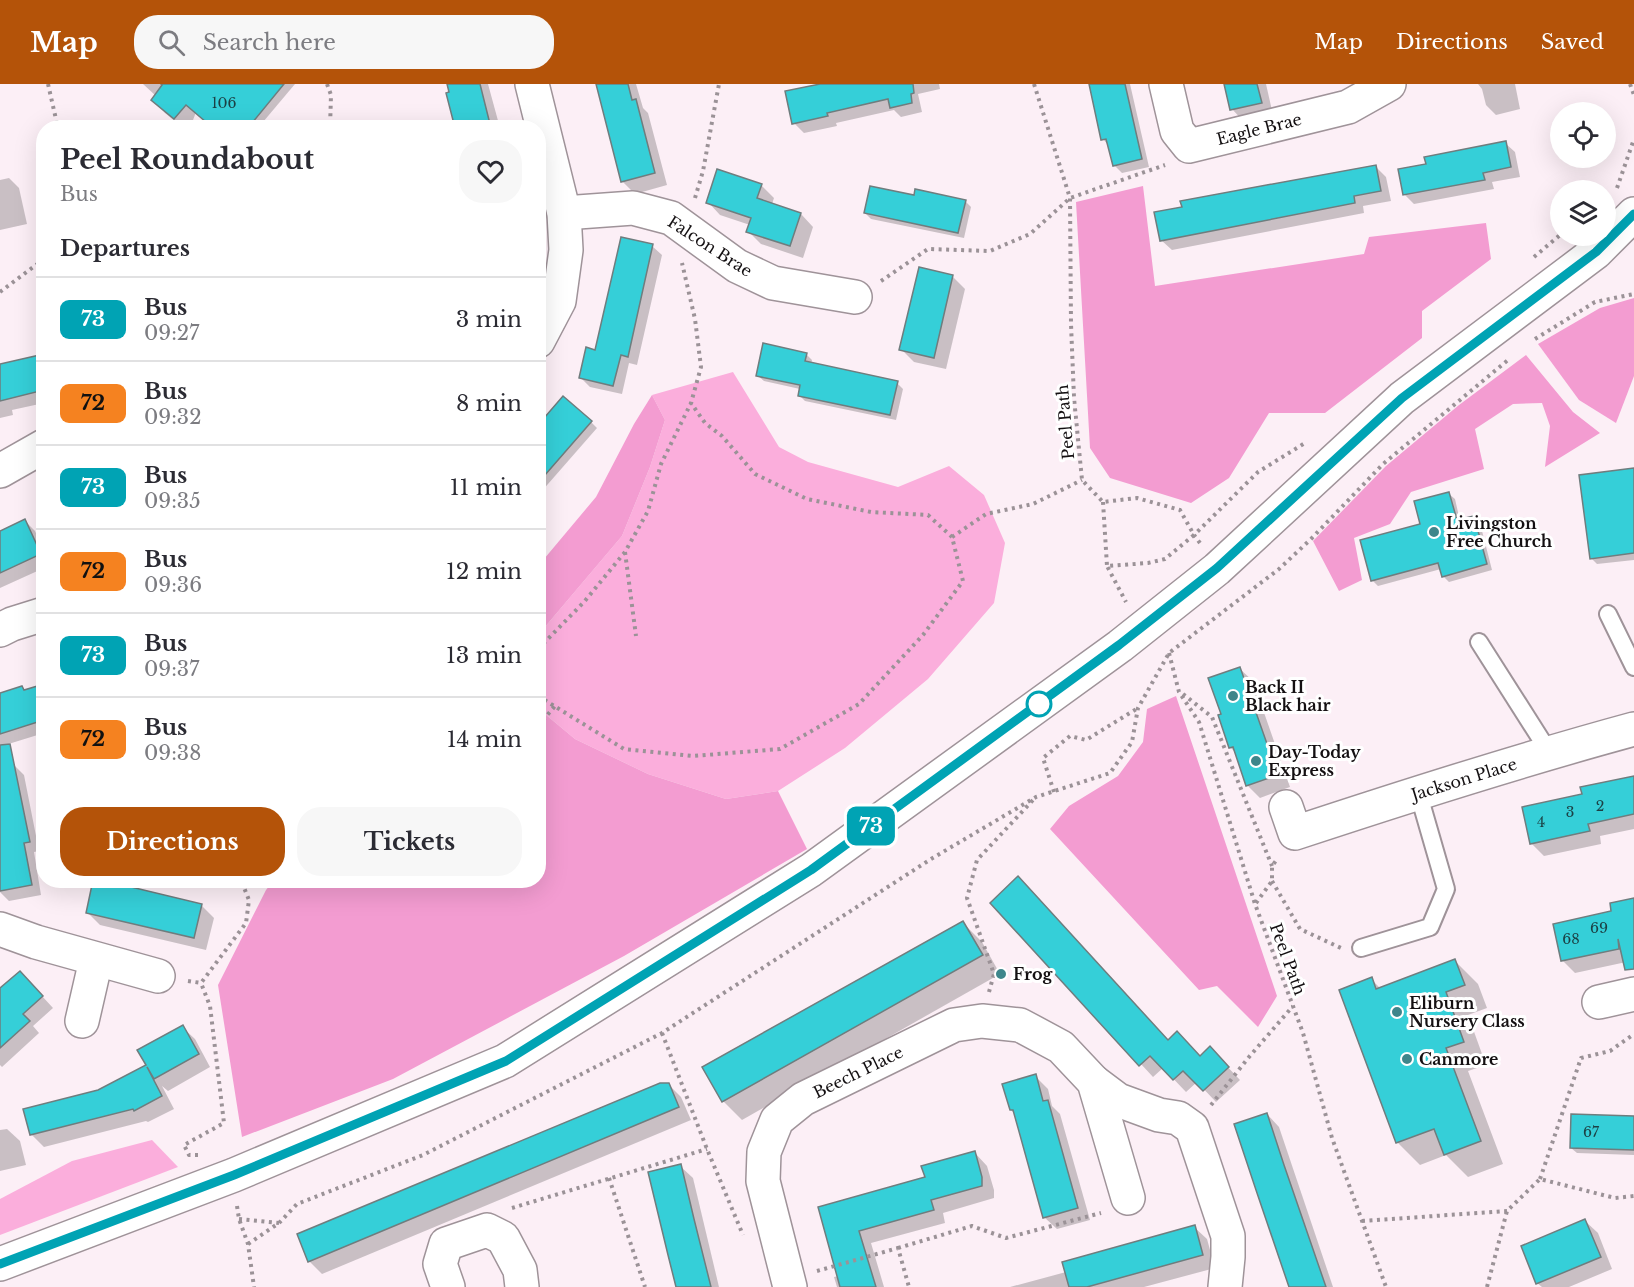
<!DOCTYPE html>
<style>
:root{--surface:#fff;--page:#f7f7f7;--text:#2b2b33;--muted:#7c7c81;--line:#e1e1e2;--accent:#b45309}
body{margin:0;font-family:"Libre Baskerville",serif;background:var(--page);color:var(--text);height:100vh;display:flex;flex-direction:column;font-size:22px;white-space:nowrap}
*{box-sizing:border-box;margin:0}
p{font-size:20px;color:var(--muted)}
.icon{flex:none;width:33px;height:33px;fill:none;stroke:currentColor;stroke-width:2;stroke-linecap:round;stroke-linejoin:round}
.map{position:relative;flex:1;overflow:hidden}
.drawer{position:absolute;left:36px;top:36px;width:510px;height:768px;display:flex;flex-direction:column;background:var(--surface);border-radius:24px;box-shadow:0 6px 24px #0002}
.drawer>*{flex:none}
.badge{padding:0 12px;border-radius:9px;font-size:21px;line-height:39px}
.controls{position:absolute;left:1550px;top:18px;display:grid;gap:12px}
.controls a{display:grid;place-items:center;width:66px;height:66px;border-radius:50%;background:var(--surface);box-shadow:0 6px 24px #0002;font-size:30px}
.map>.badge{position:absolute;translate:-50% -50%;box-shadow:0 0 0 3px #fff}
h2{padding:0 24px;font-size:22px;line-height:54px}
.round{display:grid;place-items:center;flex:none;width:63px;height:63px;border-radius:24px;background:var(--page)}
.head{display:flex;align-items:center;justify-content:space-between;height:102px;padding:0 24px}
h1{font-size:28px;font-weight:700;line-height:45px}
.primary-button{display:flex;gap:12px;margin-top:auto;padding:12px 24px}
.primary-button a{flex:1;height:69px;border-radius:24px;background:var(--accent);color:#fff;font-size:24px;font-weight:700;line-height:69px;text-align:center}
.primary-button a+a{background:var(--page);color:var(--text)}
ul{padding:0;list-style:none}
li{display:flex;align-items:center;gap:18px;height:84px;padding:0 24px;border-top:2px solid var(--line)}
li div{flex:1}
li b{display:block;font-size:22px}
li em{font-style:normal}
li .badge{min-width:66px;font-weight:700;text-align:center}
header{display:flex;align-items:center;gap:36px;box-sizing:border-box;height:84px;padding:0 30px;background:var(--accent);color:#fff}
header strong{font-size:28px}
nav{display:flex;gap:33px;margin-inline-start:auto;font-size:21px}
.search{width:420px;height:54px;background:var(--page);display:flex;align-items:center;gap:15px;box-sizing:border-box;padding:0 21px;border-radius:24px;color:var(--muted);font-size:22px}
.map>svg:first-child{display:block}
.green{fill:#fbaedc}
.forest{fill:#f39cd1}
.shadow{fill:#0003}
.building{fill:#35cfd8;stroke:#6f7d7e;stroke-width:1.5}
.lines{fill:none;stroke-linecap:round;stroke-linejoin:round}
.service-casing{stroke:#9f9399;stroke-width:20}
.minor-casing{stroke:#9f9399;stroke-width:36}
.tertiary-casing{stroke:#9f9399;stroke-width:36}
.path{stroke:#9b9297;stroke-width:4;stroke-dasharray:3 4.5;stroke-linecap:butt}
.service{stroke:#fff;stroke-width:16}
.minor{stroke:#fff;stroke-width:33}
.tertiary{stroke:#fff;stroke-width:33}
.line-casing{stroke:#fff;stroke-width:14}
.line{stroke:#00a3b4;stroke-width:9}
.poi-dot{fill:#3e868b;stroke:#fff;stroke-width:2}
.stop-dot{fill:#fff;stroke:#00a3b4;stroke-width:3}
.labels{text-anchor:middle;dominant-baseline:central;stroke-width:6;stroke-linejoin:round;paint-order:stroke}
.number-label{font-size:14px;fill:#1c4044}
.street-label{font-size:16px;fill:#141012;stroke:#fff}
.poi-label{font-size:16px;font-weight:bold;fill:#141012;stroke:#fff;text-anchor:start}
</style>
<header>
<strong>Map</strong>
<div class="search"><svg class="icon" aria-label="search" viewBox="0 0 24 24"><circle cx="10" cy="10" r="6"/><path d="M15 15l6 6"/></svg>Search here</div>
<nav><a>Map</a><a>Directions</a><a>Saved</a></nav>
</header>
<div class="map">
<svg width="1634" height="1203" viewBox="0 0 1634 1203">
<rect width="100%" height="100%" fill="#fceff6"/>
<g class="green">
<polygon points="733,288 779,363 808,378 898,403 949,382 984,411 1005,459 994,519 928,595 845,664 778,707 726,715 648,690 575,655 539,625 539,550 622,452 650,383 665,336 652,311"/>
<polygon points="152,1056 178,1083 0,1151 0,1115 72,1077"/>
</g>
<g class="forest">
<polygon points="1143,102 1155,202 1364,170 1369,153 1486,139 1491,175 1422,227 1422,254 1325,329 1269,329 1229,394 1191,419 1110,394 1090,364 1076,118"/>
<polygon points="1634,214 1634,292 1616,339 1579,316 1538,260 1600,224"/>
<polygon points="1526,271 1573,328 1600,349 1545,383 1550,342 1542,319 1513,320 1475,345 1484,385 1411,408 1390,440 1354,454 1362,496 1339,507 1313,457 1386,382 1459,321"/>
<polygon points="652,311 665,336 650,383 622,452 539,550 539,481 596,413 634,340"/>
<polygon points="1176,612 1277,912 1258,943 1217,902 1199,906 1050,745 1069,722 1118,692 1143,658 1147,625"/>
<polygon points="539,625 575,655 648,690 726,715 778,707 807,765 624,872 393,995 242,1053 218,901 266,806 274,796 538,796"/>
</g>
<g class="shadow">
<polygon points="143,0 187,0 201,15 190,44 183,44 165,29 153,16 156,12"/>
<polygon points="241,0 295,0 258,44 214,44"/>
<polygon points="449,0 488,0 500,44 457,44"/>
<polygon points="597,0 636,0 643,24 648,29 667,101 635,110 622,97"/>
<polygon points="822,0 939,0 940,5 918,10 922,28 901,33 894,26 836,39 837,42 804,49 794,39"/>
<polygon points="1090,0 1130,0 1149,83 1122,89 1114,81 1109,62 1103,55"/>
<polygon points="1226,0 1266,0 1273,31 1244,38 1232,25"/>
<polygon points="1478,0 1515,0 1520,25 1496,31 1486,21 1482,5"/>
<polygon points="1505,59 1515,68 1520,93 1492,98 1494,105 1414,120 1405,111 1400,86 1427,81"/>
<polygon points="1375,82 1386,93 1391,117 1363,122 1364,129 1172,166 1161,156"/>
<polygon points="9,94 19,104 27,140 0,146 0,96"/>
<polygon points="761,101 774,114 772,120 801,130 813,143 803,174 761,160 748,147 750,141 720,131 708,118"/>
<polygon points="915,113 965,117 971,123 964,154 871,135 865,129"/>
<polygon points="652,162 662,171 637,281 629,279 622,310 590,303 581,294 597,267"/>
<polygon points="952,192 965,205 946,285 914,278 901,265"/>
<polygon points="806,270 812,276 811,280 897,299 903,305 896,336 805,317 799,311 800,305 764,297 758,292"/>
<polygon points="44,272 44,319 12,326 13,331 0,334 0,282"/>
<polygon points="591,338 597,344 541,408 546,413 538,422 538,344"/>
<polygon points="1634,385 1634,476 1597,480 1591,474"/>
<polygon points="1449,410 1455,415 1460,437 1474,433 1480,439 1492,486 1449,498 1443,492 1441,485 1378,502 1372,496"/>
<polygon points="25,437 35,447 44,466 44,484 0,504 0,449"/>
<polygon points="1240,585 1253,597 1290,703 1260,714 1247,701 1236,669 1230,663 1223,631"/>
<polygon points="44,601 44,649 2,662 0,660 0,610 22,603 25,607"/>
<polygon points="14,681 24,691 39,767 34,768 41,811 9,817 0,808 0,683"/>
<polygon points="1634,693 1634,745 1600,752 1601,760 1544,772 1531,759 1584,711"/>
<polygon points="1634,815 1634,866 1631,877 1575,889 1562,876 1613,829"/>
<polygon points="992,819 1168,957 1200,973 1222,977 1240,996 1216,1018 1197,998 1186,1008 1163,984 1153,993"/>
<polygon points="201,821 214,834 206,866 100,841 87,828"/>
<polygon points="963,839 982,858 1000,890 742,1036 723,1017"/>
<polygon points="1455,877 1478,900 1487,924 1468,931 1486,981 1468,987 1503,1080 1468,1093 1446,1071 1420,1081 1397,1058 1371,895 1381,905"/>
<polygon points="31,900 53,924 33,942 39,949 2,983 0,981 0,918"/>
<polygon points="182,943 195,955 210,983 168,1007 162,1002 174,1025 148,1038 146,1037 44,1063 31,1050 99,1008 148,981"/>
<polygon points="1035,992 1048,1005 1052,1022 1060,1030 1090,1136 1057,1145 1044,1133 1016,1031 1011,1026"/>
<polygon points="668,1000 681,1013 691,1036 322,1190 309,1177"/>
<polygon points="1267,1030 1279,1043 1333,1203 1291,1203"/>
<polygon points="1634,1033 1634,1071 1577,1069 1571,1064"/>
<polygon points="7,1045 20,1057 26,1081 0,1087 0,1046"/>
<polygon points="975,1069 987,1082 994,1106 994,1114 943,1129 945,1139 871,1159 884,1203 837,1203 834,1193 839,1192 820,1124 926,1094"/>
<polygon points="680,1082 693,1094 719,1203 678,1203"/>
<polygon points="1585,1137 1598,1149 1612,1185 1569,1203 1542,1203 1537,1199"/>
<polygon points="1194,1143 1207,1155 1215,1184 1144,1203 1010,1203 1066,1188"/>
</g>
<g class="building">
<polygon points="161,0 284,0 248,44 213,44 186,21 174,35 151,16 162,1"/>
<polygon points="447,0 480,0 491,44 455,44 446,9 449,8"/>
<polygon points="596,0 628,0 632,16 636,15 655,89 621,98"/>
<polygon points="820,0 913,0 914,9 911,10 912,19 890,24 888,15 827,29 828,32 792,40 785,7"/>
<polygon points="1089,0 1125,0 1142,75 1113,82 1106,55 1101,56"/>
<polygon points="1224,0 1257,0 1262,19 1230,26"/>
<polygon points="1506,57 1511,83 1483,89 1485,96 1403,111 1398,85 1426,80 1424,73"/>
<polygon points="1376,81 1381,107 1354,112 1355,119 1160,157 1154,128 1182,123 1180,117"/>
<polygon points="717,85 762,100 757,114 801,129 790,162 746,148 751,134 706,119"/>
<polygon points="870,102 914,111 915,105 966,116 958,149 864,129"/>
<polygon points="621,153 653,160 628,273 621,271 613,302 579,294 586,263 595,266"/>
<polygon points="919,183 953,191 934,274 899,266"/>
<polygon points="763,259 807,269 805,277 898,297 890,331 798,312 800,301 756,292"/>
<polygon points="44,270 44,306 0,317 0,280"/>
<polygon points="563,312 592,337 538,399 538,341"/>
<polygon points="1634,384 1634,469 1590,475 1579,391"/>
<polygon points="1449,408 1457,436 1474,432 1487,480 1442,493 1438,479 1371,497 1360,456 1420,440 1414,417"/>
<polygon points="25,435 41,470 0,489 0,447"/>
<polygon points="1240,583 1278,691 1246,702 1233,663 1229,664 1218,631 1221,630 1208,594"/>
<polygon points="44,600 44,636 0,650 0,609 22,602 24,606"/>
<polygon points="10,660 30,758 24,759 32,801 0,807 0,661"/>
<polygon points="1634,692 1634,730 1588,740 1590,747 1530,760 1522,723 1582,710 1580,703"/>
<polygon points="1018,792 1168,956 1177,947 1200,972 1210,962 1229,983 1203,1007 1183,987 1173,996 1150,972 1139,982 990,819"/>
<polygon points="93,796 102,796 202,820 194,854 86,829"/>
<polygon points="1634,814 1634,885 1625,886 1618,855 1619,865 1561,877 1553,840 1611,827 1610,819"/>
<polygon points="963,837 983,871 722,1018 702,983"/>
<polygon points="1455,875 1465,901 1446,908 1464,958 1446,964 1481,1057 1444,1071 1434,1045 1396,1059 1339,906 1372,893 1376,905"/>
<polygon points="20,887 43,912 23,930 30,937 0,964 0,904"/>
<polygon points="183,941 199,970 154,995 147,983 162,1012 134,1027 133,1025 30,1051 23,1025 98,1006 146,981 137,966"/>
<polygon points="1036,990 1043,1017 1048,1016 1078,1124 1043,1134 1013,1026 1010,1026 1002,1000"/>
<polygon points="660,999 669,999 679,1023 308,1178 297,1150"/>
<polygon points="1267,1029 1284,1081 1326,1203 1289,1203 1257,1109 1234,1040"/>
<polygon points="1571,1030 1634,1032 1634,1066 1570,1064"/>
<polygon points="975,1067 982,1093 982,1102 931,1116 934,1126 859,1147 876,1203 840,1203 818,1123 925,1093 921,1082"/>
<polygon points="681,1080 694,1135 711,1203 676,1203 668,1171 648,1088"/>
<polygon points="1585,1135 1601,1173 1536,1200 1521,1162"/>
<polygon points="1195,1141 1203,1171 1087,1203 1069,1203 1062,1178"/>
</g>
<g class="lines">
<defs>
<g id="service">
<polyline points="1608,530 1634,583"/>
<polyline points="1479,558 1549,668"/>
<polyline points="1361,864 1430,843 1446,805 1418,708"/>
</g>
<g id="minor">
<polyline points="532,0 564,129 566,166 559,217 538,257"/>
<polyline points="1166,0 1177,47 1189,62 1348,23 1389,0"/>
<polyline points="564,129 633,124 671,134 737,182 773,199 855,213"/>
<polyline points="0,387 44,362"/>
<polyline points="0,546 12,540 44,530"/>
<path d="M1286,723L1295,749C1407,712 1520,676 1634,645"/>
<polyline points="0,845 36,858 158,892"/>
<polyline points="1599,918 1634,910"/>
<polyline points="82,937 96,876"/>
<polyline points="1094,998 1118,1016 1159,1031 1178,1034 1192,1044 1228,1152 1228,1173 1225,1203"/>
<polyline points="448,1203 440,1180 446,1160 487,1146 503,1154 520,1186 522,1203"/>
<polyline points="790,1203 763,1097 764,1068 777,1036 803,1015 954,941 982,937 1020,941 1061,963 1094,998 1128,1114"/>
</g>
<polyline id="tertiary" points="0,1180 234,1091 505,977 811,786 1120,562 1217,485 1402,314 1596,168 1634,130"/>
</defs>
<use href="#service" class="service-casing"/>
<use href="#minor" class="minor-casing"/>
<use href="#tertiary" class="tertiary-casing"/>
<g class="path">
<polyline points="48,0 58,44"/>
<polyline points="327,0 331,11 330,44"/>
<polyline points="1034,0 1070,114 1071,240 1074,314 1082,396 1103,418 1137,414 1180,426 1194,451 1165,475 1148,479 1107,482 1126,518"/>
<polyline points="1630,0 1634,11"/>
<polyline points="1617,104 1634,55"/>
<polyline points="695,114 703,87 719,0"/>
<polyline points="1534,173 1560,151"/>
<polyline points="881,197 928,165 990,167 1030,150 1070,114 1165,81"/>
<polyline points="0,208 44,175"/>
<polyline points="1535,255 1595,218 1634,210"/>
<polyline points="1103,418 1107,482"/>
<polyline points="952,453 986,430 1033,420 1082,396"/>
<polyline points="1200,459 1194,451 1258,388 1305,359"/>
<polyline points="625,468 636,552"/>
<polyline points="538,565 584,518 625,468 648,427 661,380 691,319 701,283 695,235 682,179"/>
<polyline points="1169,569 1179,608 1199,638 1255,820 1303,949 1332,1054 1386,1203"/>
<polyline points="1183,610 1212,633 1272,782"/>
<polyline points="538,612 624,665 693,672 780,665 859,620 923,551 963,497 952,453 928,431 871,428 807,415 755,390 722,352 705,339 691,319"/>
<polyline points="538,642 555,622"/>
<polyline points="1054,708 1043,674 1070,652 1086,656 1138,624"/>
<polyline points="1272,797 1300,845 1341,864"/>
<polyline points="1256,819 1272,797 1272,782 1278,774"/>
<polyline points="188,897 201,899 246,839 249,816 241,796"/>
<polyline points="989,908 994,890 967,814 977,776 1033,716"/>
<polyline points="662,949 707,1065 743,1151"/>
<polyline points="1211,1021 1249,973 1293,922"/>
<polyline points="198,1071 189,1071 184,1061 224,1039 210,922 201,899"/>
<polyline points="609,1094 645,1203"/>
<polyline points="1540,1095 1581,974 1610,967 1634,950"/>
<polyline points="237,1122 239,1135 248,1160 254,1203"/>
<polyline points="512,1124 707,1065"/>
<polyline points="239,1135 279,1139"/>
<polyline points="1362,1137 1507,1127"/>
<polyline points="248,1160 279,1139 297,1120 423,1071 662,949 931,775 1036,713 1110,689 1132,658 1138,624 1169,569 1279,485 1311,455 1383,380 1508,276"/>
<polyline points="898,1164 972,1142 1006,1154 1101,1129"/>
<polyline points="817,1187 898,1164 909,1203"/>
<polyline points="1487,1203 1507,1127 1540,1095 1615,1114 1634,1112"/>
</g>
<use href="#service" class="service"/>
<use href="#minor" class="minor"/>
<use href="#tertiary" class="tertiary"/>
</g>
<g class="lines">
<defs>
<polyline id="line" points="0,1180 234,1091 506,977 811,786 1119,561 1217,484 1402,314 1596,168 1634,130"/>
</defs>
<use href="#line" class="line-casing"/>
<use href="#line" class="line"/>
</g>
<g class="poi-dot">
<circle cx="1434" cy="448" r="6"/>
<circle cx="1233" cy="612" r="6"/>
<circle cx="1256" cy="677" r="6"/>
<circle cx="1001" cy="890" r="6"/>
<circle cx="1397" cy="928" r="6"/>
<circle cx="1407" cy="975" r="6"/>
</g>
<circle class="stop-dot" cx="1039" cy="620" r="12"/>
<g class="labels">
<g class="number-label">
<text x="224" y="19">106</text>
<text x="1600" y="722">2</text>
<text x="1570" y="728">3</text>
<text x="1541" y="738">4</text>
<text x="1599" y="844">69</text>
<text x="1571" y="855">68</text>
<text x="1591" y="1048">67</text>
</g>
<g class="street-label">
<text transform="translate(1259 45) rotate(-14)">Eagle Brae</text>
<text transform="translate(710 162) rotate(33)">Falcon Brae</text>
<text transform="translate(1065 338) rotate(-95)">Peel Path</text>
<text transform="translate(1464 695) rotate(-17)">Jackson Place</text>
<text transform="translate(1288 875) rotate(70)">Peel Path</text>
<text transform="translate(858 988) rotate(-26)">Beech Place</text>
</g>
<g class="poi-label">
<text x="1446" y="439">Livingston<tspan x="1446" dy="18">Free Church</tspan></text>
<text x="1245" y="603">Back II<tspan x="1245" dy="18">Black hair</tspan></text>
<text x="1268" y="668">Day-Today<tspan x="1268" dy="18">Express</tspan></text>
<text x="1013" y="890">Frog</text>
<text x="1409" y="919">Eliburn<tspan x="1409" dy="18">Nursery Class</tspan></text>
<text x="1419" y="975">Canmore</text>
</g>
</g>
</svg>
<div class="controls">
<a><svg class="icon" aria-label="locate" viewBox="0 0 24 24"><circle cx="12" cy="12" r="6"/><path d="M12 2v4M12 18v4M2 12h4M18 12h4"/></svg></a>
<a><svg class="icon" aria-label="layers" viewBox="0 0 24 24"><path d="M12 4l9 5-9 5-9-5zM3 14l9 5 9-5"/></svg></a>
</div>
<b class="badge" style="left:871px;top:742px;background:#00a3b4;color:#fff">73</b>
<section class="drawer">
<div class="head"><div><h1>Peel Roundabout</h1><p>Bus</p></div><a class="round"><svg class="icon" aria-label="heart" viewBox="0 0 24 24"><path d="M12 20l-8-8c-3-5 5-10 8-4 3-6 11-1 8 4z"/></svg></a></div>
<h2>Departures</h2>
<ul>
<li><span class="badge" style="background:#00a3b4;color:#fff">73</span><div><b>Bus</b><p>09:27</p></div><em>3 min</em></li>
<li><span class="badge" style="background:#f58220;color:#111">72</span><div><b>Bus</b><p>09:32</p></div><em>8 min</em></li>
<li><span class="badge" style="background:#00a3b4;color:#fff">73</span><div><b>Bus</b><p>09:35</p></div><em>11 min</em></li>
<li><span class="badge" style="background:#f58220;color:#111">72</span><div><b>Bus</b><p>09:36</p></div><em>12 min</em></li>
<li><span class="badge" style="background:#00a3b4;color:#fff">73</span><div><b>Bus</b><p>09:37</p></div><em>13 min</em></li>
<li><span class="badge" style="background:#f58220;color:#111">72</span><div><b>Bus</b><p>09:38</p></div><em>14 min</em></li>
</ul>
<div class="primary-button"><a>Directions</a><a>Tickets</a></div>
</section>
</div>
